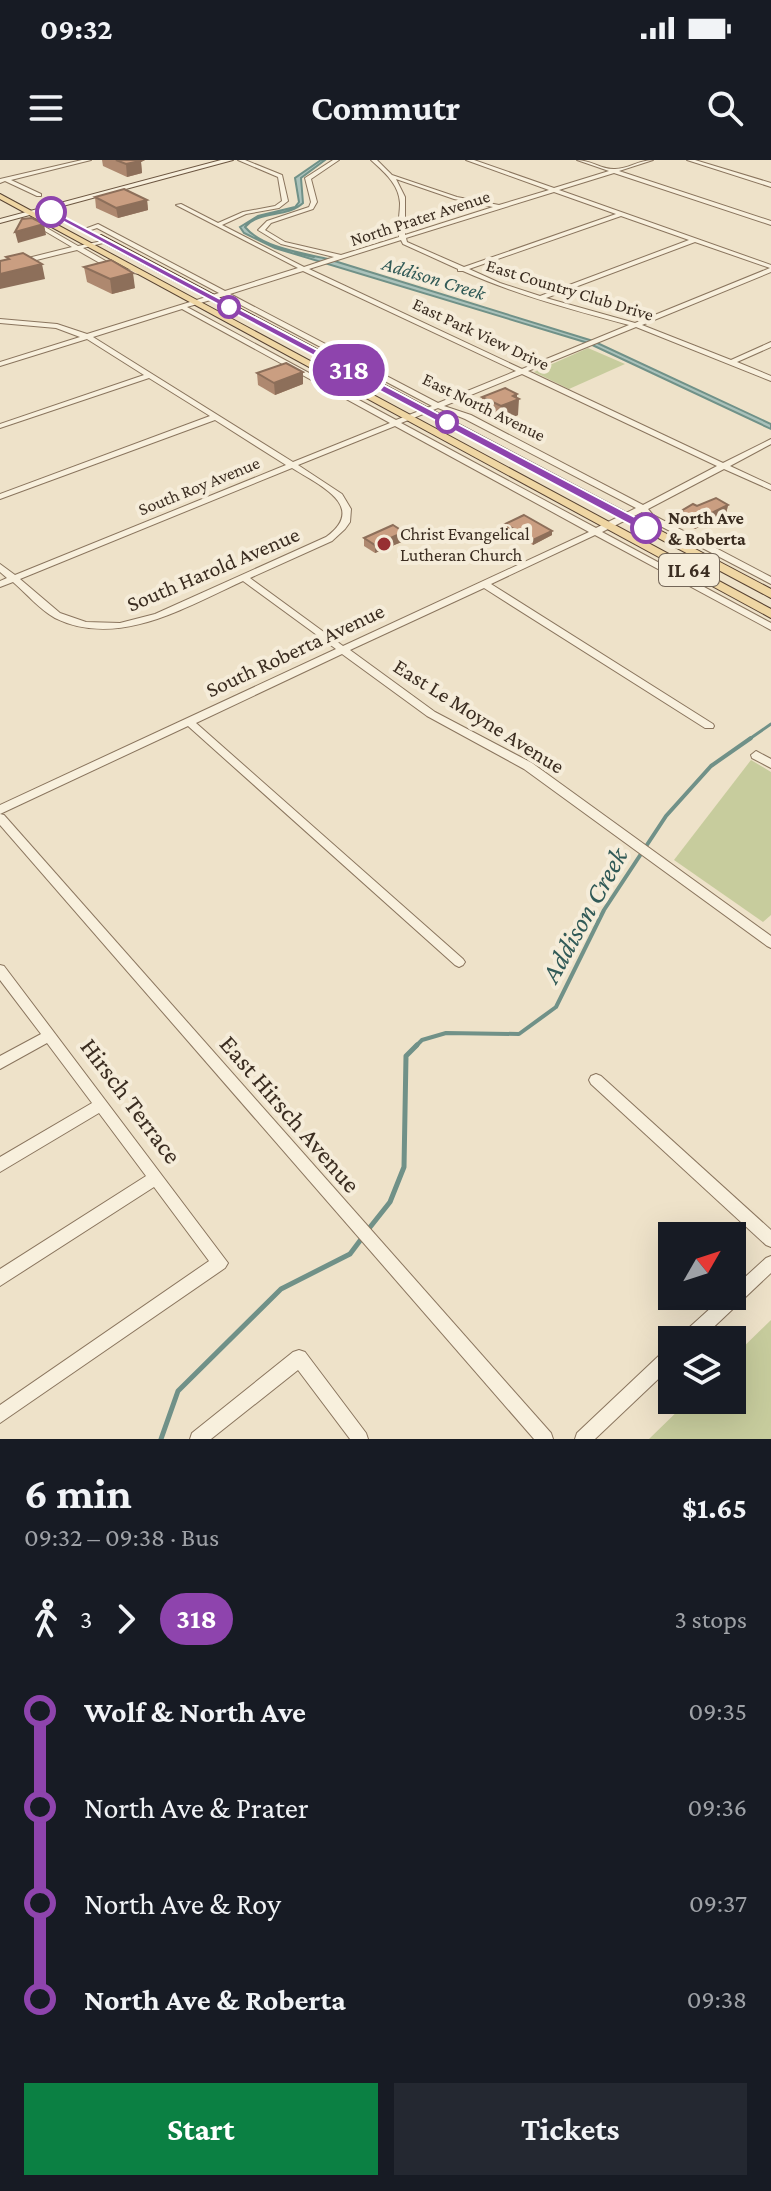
<!DOCTYPE html>
<meta charset="utf-8">
<style>
:root{--surface:#171b24;--page:#242831;--text:#f1f3f6;--muted:#9ea1a6;--accent:#0b8043}
body{margin:0;font-family:"Crimson Pro",serif;background:var(--page);color:var(--text);height:100vh;display:flex;flex-direction:column;font-size:30px;white-space:nowrap}
*{box-sizing:border-box;margin:0}
p{font-size:26px;color:var(--muted)}
.icon{flex:none;width:44px;height:44px;fill:none;stroke:currentColor;stroke-width:2;stroke-linecap:round;stroke-linejoin:round}
.map{position:relative;height:1279px;overflow:hidden}
.side{display:flex;flex-direction:column;background:var(--surface);flex:1}
.side>*{flex:none}
.badge{padding:0 16px;border-radius:26px;font-size:28px;line-height:52px}
.needle{width:52px;rotate:51deg}
.controls{position:absolute;left:658px;top:1062px;display:grid;gap:16px}
.controls a{display:grid;place-items:center;width:88px;height:88px;border-radius:0px;background:var(--surface);box-shadow:0 8px 32px #0002;font-size:40px}
.map>.badge{position:absolute;translate:-50% -50%;box-shadow:0 0 0 4px #fff}
.legs{display:flex;align-items:center;gap:12px;height:88px;padding:0 24px;font-size:26px}
.legs p{margin-inline-start:auto}
.headline{display:flex;align-items:center;justify-content:space-between;height:136px;padding:0 24px}
h1{font-size:44px;font-weight:700;line-height:60px}
.action{display:flex;gap:16px;margin-top:auto;padding:16px 24px}
.action a{flex:1;height:92px;border-radius:0px;background:var(--accent);color:#fff;font-size:32px;font-weight:700;line-height:92px;text-align:center}
.action a+a{background:var(--page);color:var(--text)}
ul{padding:0 24px;list-style:none}
li{display:flex;align-items:center;gap:28px;height:96px;font-size:30px}
li i{display:grid;place-items:center;width:12px;height:100%;margin:0 10px;background:currentColor}
li i::after{content:'';width:20px;height:20px;margin:-10px;border:6px solid;border-radius:50%;background:var(--surface)}
li p{margin-inline-start:auto}
li:first-child i{background:linear-gradient(#0000 50%,currentColor 0)}
li:last-child i{background:linear-gradient(currentColor 50%,#0000 0)}
.status{display:flex;justify-content:space-between;align-items:center;height:56px;padding:0 40px;background:var(--surface);direction:ltr}
.status svg{height:22px;fill:currentColor}
header{display:flex;justify-content:space-between;align-items:center;height:104px;padding:0 24px;background:var(--surface);font-size:36px;font-weight:700}
.map>svg:first-child{display:block}
.green{fill:#c7cc9d}
.water{fill:#aac2bb;stroke:#709188;stroke-width:2}
.lines{fill:none;stroke-linecap:round;stroke-linejoin:round}
.stream-far3{stroke:#709188;stroke-width:2}
.stream-far2{stroke:#709188;stroke-width:3}
.stream-far1{stroke:#709188;stroke-width:4}
.stream{stroke:#709188;stroke-width:5}
.minor-casing{stroke:#8a755e;stroke-width:2}
.secondary-casing{stroke:#6c5641;stroke-width:2}
.primary-casing{stroke:#584332;stroke-width:2}
.minor{fill:#f8f0dd;fill-rule:evenodd}
.secondary{fill:#f8f0dd;fill-rule:evenodd}
.primary{fill:#efd6a3;fill-rule:evenodd}
.wall{fill:#ae886f}
.shaded-wall{fill:#8d6f5a}
.building{fill:#ca9e81;stroke:#8d6f5a;stroke-width:2}
.line-1{fill:#8e44ad;stroke:#fff;stroke-width:2}
.stop-1-dot{fill:#fff;stroke:#8e44ad;stroke-width:4}
.poi-dot{fill:#973032;stroke:#f5ecd9;stroke-width:3}
.labels{text-anchor:middle;dominant-baseline:central;stroke-width:8;stroke-linejoin:round;paint-order:stroke}
.far-street-label{font-size:18px;fill:#3b2d21;stroke:#f5ecd9}
.far-stop-label{font-size:18px;font-weight:bold;fill:#3b2d21;stroke:#f5ecd9;text-anchor:start}
.far-poi-label{font-size:18px;fill:#3b2d21;stroke:#f5ecd9;text-anchor:start}
.far-water-label{font-size:20px;font-style:italic;fill:#315a57;stroke:#f5ecd9}
.shield{fill:#f5ecd9;stroke:#736658;stroke-width:2}
.shield-label{font-size:20px;font-weight:bold;fill:#3b2d21}
.street-label{font-size:22px;fill:#3b2d21;stroke:#f5ecd9}
.near-street-label{font-size:26px;fill:#3b2d21;stroke:#f5ecd9}
.near-water-label{font-size:28px;font-style:italic;fill:#315a57;stroke:#f5ecd9}
</style>
<div class="status"><b>09:32</b><svg viewBox="0 0 49 12"><path d="M0 12V9h3v3zM5 12V6h3v6zM10 12V3h3v9zM15 12V0h3v12zM26 1h20v11H26zM47 4h2v5h-2z"/></svg></div>
<header><svg class="icon" aria-label="menu" viewBox="0 0 24 24"><path d="M4 6h16M4 12h16M4 18h16"/></svg>Commutr<svg class="icon" aria-label="search" viewBox="0 0 24 24"><circle cx="10" cy="10" r="6"/><path d="M15 15l6 6"/></svg></header>
<div class="map">
<svg width="771" height="1279" viewBox="0 0 771 1279">
<rect width="100%" height="100%" fill="#eee2c9"/>
<g class="green">
<polygon points="588,188 625,204 569,229 534,212"/>
<polygon points="751,600 771,612 771,755 763,762 674,700"/>
<polygon points="771,1160 771,1279 649,1279 689,1240 732,1240 732,1198"/>
</g>
<path class="water" d="M321,0H325L301,18L303,43C287,58 259,50 245,67C262,88 303,93 328,99L593,181L771,264V269L588,183L275,88L244,73L240,67L258,56L295,47L299,42L295,18Z"/>
<g class="lines">
<polyline class="stream-far3" points="295,93 314,97"/>
<polyline class="stream-far2" points="748,580 771,564"/>
<polyline class="stream-far1" points="415,887 422,880 446,873 519,874 556,847 604,750 666,656 711,606 751,578"/>
<g class="stream">
<polyline points="367,1071 390,1042 404,1007 406,896 417,885"/>
<polyline points="161,1279 178,1231 281,1129 350,1094 362,1078"/>
</g>
<defs>
<g id="minor">
<polygon points="82,0 91,0 11,20 41,34 41,36 37,36 5,21 0,23 0,19"/>
<path d="M238,0H245L282,15L288,41L279,48L246,54L222,65L304,107L334,97L281,84L258,70L267,61L309,47L311,42L305,18L333,0H339L311,19L317,42L313,49L271,63L265,70L285,82L341,95L399,77C397,65 400,55 400,43C399,24 384,12 371,0H377L392,15L457,37L499,45L549,30L466,0H474L554,28L609,11L577,0C590,0 603,10 615,9C628,9 639,0 653,0L619,11L771,61V65L614,13L559,30L771,105V112L642,165L731,200L771,182V187L737,202L771,216V221L636,167L528,211L723,303L771,279V284L730,306L771,325V330L724,309L648,349L653,355L771,417V424L647,359L642,352L602,372L771,463V470L595,375L491,424L713,564L714,566L713,568H705L484,428L350,490L435,552L532,603L771,776V788L767,786L524,609L427,556L342,494L196,563L463,799L465,802L463,805L459,807L455,805L188,566L0,654V645L336,489L243,421C186,447 118,489 55,458C40,450 26,433 13,422L0,427V421L7,418L0,412V404L15,415L286,305L215,260L0,339V334L210,256L149,218L0,268V264L144,215L87,179L0,206V202L80,177L56,168L0,163V159L57,164L87,174L219,133L97,68L85,72L82,70L98,64L225,131L298,108L176,45L181,44L218,63L243,52L275,46L282,41L278,17ZM396,19L454,39L493,47L405,75V37ZM554,32L616,54L464,107L407,82L406,78ZM621,56L689,80L540,136L500,123L469,109ZM401,80L403,84L458,109V111H463C517,135 573,150 629,165L522,209L309,109ZM695,82L770,108L635,163L546,138ZM303,111L516,211L438,243L230,134ZM224,136L432,246L396,260L187,147ZM182,149L390,263L293,302L93,177ZM522,214L717,306L643,345L471,255L444,246ZM438,248L465,259L636,348L596,368L401,263ZM395,266L589,372L343,486L250,418L332,381L345,369L350,362L351,349L342,334L298,305ZM292,308C317,324 369,346 326,377L155,454L120,463L86,462L60,453L20,419Z"/>
<polygon points="687,0 695,0 771,23 771,27"/>
<polygon points="40,64 78,86 107,80 107,82 83,88 116,107 143,112 140,114 112,110 77,90 0,109 0,105 72,87 38,67"/>
<polygon points="756,591 771,599 771,608 752,598 751,595"/>
<polygon points="0,654 4,655 551,1273 553,1279 534,1279 0,665"/>
<polygon points="0,805 4,806 228,1103 225,1108 0,1263 0,1245 209,1101 154,1027 0,1126 0,1109 146,1016 99,953 0,1012 0,997 92,943 47,883 0,909 0,896 41,874 0,820"/>
<polygon points="596,914 601,916 771,1070 771,1087 766,1085 591,924 589,920 591,916"/>
<polygon points="771,1096 771,1113 700,1180 680,1180 682,1174 724,1136 732,1136 732,1129 766,1098"/>
<polygon points="672,1187 672,1206 595,1279 575,1279 577,1273 666,1189"/>
<polygon points="299,1190 305,1192 366,1273 368,1279 350,1279 298,1210 211,1279 190,1279 192,1273 293,1192"/>
</g>
<polygon id="secondary" points="221,0 233,0 0,63 0,59"/>
<g id="primary">
<polygon points="0,34 771,449 771,458 0,39"/>
<polygon points="101,75 771,429 771,438 98,80 97,78"/>
</g>
</defs>
<use href="#minor" class="minor-casing"/>
<use href="#secondary" class="secondary-casing"/>
<use href="#primary" class="primary-casing"/>
<use href="#minor" class="minor"/>
<use href="#secondary" class="secondary"/>
<use href="#primary" class="primary"/>
</g>
<g class="wall">
<polygon points="102,0 145,0 141,2 142,13 127,17 103,6"/>
<polygon points="95,37 147,40 148,50 118,58 96,48"/>
<polygon points="84,107 135,128 112,134 87,122"/>
<polygon points="303,212 303,224 275,235 258,225 257,213"/>
<polygon points="482,237 517,237 518,255 500,263 481,253"/>
<polygon points="728,345 726,354 695,369 680,360 681,351 697,346"/>
<polygon points="505,364 552,371 552,375 533,385 505,368"/>
<polygon points="404,372 404,381 375,393 364,386 364,378"/>
</g>
<g class="shaded-wall">
<polygon points="128,0 145,0 141,2 142,13 127,17 126,4"/>
<polygon points="147,40 148,50 118,58 116,48"/>
<polygon points="44,64 46,75 18,83 15,72"/>
<polygon points="42,104 45,119 0,129 0,114"/>
<polygon points="133,113 135,128 112,134 110,119"/>
<polygon points="303,212 303,224 275,235 274,223"/>
<polygon points="517,234 517,240 519,239 518,255 500,263 501,246 513,236"/>
<polygon points="728,345 726,354 695,369 697,360"/>
<polygon points="552,371 552,375 533,385 533,380"/>
<polygon points="404,372 404,381 375,393 375,385"/>
</g>
<g class="building">
<polygon points="116,0 139,0 140,1 126,4"/>
<polygon points="124,29 147,40 116,48 95,37"/>
<polygon points="32,58 44,64 15,72 22,59"/>
<polygon points="23,93 42,104 0,114 0,101 9,99 6,97"/>
<polygon points="111,100 133,113 110,119 84,107"/>
<polygon points="286,203 303,212 274,223 257,213"/>
<polygon points="505,228 517,234 513,236 519,239 501,246 482,237"/>
<polygon points="716,338 728,345 697,360 681,351 693,344 697,346"/>
<polygon points="524,355 552,371 533,380 505,364"/>
<polygon points="393,365 404,372 375,385 364,378"/>
</g>
<polygon class="line-1" points="51,50 650,365 652,368 642,371 49,54"/>
<g class="stop-1-dot">
<circle cx="51" cy="52" r="14"/>
<circle cx="229" cy="147" r="10"/>
<circle cx="447" cy="262" r="10"/>
<circle cx="646" cy="368" r="14"/>
</g>
<circle class="poi-dot" cx="384" cy="384" r="8"/>
<g class="labels">
<g class="far-street-label">
<text transform="translate(420 58) rotate(-18)">North Prater Avenue</text>
<text transform="translate(570 130) rotate(17)">East Country Club Drive</text>
<text transform="translate(481 174) rotate(25)">East Park View Drive</text>
<text transform="translate(484 247) rotate(26)">East North Avenue</text>
<text transform="translate(199 326) rotate(-22)">South Roy Avenue</text>
</g>
<g class="far-stop-label">
<text x="668" y="358">North Ave<tspan x="668" dy="21">&amp; Roberta</tspan></text>
</g>
<g class="far-poi-label">
<text x="400" y="374">Christ Evangelical<tspan x="400" dy="21">Lutheran Church</tspan></text>
</g>
<g class="far-water-label">
<text transform="translate(434 118) rotate(17)">Addison Creek</text>
</g>
<rect class="shield" x="659" y="394" width="60" height="32" rx="6"/>
<g class="shield-label">
<text x="689" y="410">IL 64</text>
</g>
<g class="street-label">
<text transform="translate(213 409) rotate(-23)">South Harold Avenue</text>
<text transform="translate(295 490) rotate(-25)">South Roberta Avenue</text>
<text transform="translate(479 556) rotate(32)">East Le Moyne Avenue</text>
</g>
<g class="near-street-label">
<text transform="translate(131 941) rotate(53)">Hirsch Terrace</text>
<text transform="translate(290 954) rotate(49)">East Hirsch Avenue</text>
</g>
<g class="near-water-label">
<text transform="translate(584 755) rotate(-61)">Addison Creek</text>
</g>
</g>
</svg>
<div class="controls">
<a><svg class="needle" viewBox="-14 -14 28 28"><path d="M0-13l5 13h-10z" fill="#e53935"/><path d="M0 13l5-13h-10z" fill="#9ea1a6"/></svg></a>
<a><svg class="icon" aria-label="layers" viewBox="0 0 24 24"><path d="M12 4l9 5-9 5-9-5zM3 14l9 5 9-5"/></svg></a>
</div>
<b class="badge" style="left:349px;top:210px;background:#8e44ad;color:#fff">318</b>
</div>
<section class="side">
<div class="headline"><div><h1>6 min</h1><p>09:32 – 09:38 · Bus</p></div><b>$1.65</b></div>
<div class="legs"><svg class="icon" aria-label="walk" viewBox="0 0 24 24"><circle cx="13" cy="4" r="2"/><path d="M13 8l-2 6 4 7M11 14l-3 7M7 12l3-4h3l4 4"/></svg>3<svg class="icon" aria-label="forward" viewBox="0 0 24 24"><path d="M9 5l7 7-7 7"/></svg><b class="badge" style="background:#8e44ad;color:#fff">318</b><p>3 stops</p></div>
<ul>
<li><i style="color:#8e44ad"></i><b>Wolf &amp; North Ave</b><p>09:35</p></li>
<li><i style="color:#8e44ad"></i><span>North Ave &amp; Prater</span><p>09:36</p></li>
<li><i style="color:#8e44ad"></i><span>North Ave &amp; Roy</span><p>09:37</p></li>
<li><i style="color:#8e44ad"></i><b>North Ave &amp; Roberta</b><p>09:38</p></li>
</ul>
<div class="action"><a>Start</a><a>Tickets</a></div>
</section>
